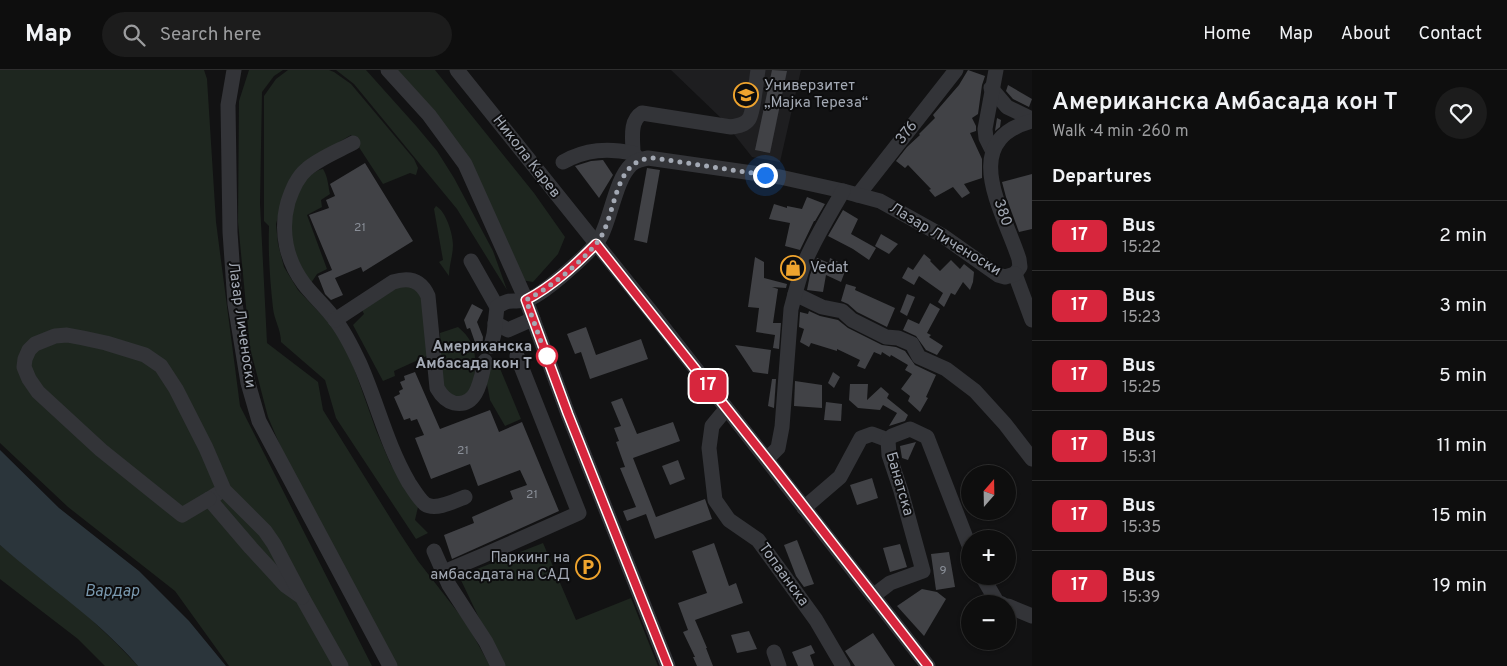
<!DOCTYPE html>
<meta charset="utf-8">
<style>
:root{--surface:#0e0e0e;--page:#1c1c1c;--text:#f1f3f6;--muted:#9b9c9e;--line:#2e2e2e}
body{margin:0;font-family:Overpass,sans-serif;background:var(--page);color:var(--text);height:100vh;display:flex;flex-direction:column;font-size:19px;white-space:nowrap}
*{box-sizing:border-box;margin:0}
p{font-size:16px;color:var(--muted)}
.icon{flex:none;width:28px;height:28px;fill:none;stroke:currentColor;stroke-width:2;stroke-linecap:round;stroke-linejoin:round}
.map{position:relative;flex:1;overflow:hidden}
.drawer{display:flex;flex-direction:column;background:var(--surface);width:475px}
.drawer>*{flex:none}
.badge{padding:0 10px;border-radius:8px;font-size:18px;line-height:32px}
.needle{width:32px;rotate:20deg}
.controls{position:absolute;left:961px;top:395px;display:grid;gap:10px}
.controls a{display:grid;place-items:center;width:55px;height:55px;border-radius:50%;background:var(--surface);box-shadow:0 1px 4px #0004,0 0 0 1px var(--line);font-size:25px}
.you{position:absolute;width:25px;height:25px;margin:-12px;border:4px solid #fff;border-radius:50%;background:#1a73e8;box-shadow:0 0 0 8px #1a73e833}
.map>.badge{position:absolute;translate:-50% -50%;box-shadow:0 0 0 2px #fff}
h2{padding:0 20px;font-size:19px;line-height:45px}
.round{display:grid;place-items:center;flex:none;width:52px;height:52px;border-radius:26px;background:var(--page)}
.head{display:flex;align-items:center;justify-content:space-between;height:85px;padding:0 20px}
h1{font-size:24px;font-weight:600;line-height:38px}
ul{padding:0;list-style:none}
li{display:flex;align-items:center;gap:15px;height:70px;padding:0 20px;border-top:1px solid var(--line)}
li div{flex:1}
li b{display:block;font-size:19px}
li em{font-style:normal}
li .badge{min-width:55px;font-weight:700;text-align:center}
header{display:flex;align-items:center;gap:30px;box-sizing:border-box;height:70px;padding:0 25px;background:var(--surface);border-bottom:1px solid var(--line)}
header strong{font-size:24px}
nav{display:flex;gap:28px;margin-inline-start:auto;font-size:18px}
.search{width:350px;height:45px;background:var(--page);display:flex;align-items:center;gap:12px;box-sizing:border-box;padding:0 18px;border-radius:28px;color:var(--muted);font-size:19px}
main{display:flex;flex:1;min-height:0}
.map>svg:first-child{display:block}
.built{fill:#1e1e20}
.green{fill:#1e261f}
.water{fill:#2b353b}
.building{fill:#414246}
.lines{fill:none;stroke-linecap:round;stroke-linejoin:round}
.minor{stroke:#333438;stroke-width:15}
.line-casing{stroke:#fff;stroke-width:11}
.line{stroke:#d7263d;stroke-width:8}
.walk{stroke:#a3a9b4;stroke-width:5;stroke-dasharray:0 9}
.stop-dot{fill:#fff;stroke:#d7263d;stroke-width:2.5}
.labels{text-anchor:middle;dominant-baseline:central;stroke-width:4;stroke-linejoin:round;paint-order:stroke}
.number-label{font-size:12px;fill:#8a8f98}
.poi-label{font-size:15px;fill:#a3a9b4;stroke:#0d0d0e;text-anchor:start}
.street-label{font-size:15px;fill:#a3a9b4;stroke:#0d0d0e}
.stop-label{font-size:15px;font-weight:bold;fill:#a3a9b4;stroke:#0d0d0e;text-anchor:end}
.water-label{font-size:16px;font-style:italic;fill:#7a99af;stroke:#0d0d0e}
</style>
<header>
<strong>Map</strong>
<div class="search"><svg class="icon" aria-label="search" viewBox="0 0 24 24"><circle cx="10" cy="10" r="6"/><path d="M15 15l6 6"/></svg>Search here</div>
<nav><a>Home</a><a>Map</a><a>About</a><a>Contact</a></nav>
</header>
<main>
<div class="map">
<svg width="1032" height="596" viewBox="0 0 1032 596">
<rect width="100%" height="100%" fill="#121213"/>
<g class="built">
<polygon points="671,0 801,0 780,92 752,87 722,49"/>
<polygon points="789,187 802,193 797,208 784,203"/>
</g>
<g class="green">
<polygon points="0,0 204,0 207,9 216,152 240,336 372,596 229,596 175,521 68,437 0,373"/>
<polygon points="249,0 283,0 274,6 262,22 260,133 267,273 318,312 323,340 399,462 418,491 467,554 490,596 396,596 298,418 268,347 250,278 238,152 239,31"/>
<path d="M288,0H329L334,2L351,14L414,89L418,98L416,105L410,103L383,114L351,65L312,88L295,103L287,115L276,154L278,174L284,197L298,220L334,258L349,284L376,360L390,393L418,437L415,450L428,463L416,469L336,348L325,310L281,272C281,259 274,250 273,238C270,211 268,183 269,156L264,151V26L276,9Z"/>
<polygon points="336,0 366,0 417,57 437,81 454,108 493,181 507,220 457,139 354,14"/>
<polygon points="392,0 435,0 534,123 565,167 558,184 533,212 521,210 466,87"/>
<path d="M323,99C328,107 328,115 330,124L321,130L322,137L307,145L327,199L317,204L311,213C306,207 299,201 297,194C289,168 285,126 309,106C314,103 317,100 323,99Z"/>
<path d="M436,136C446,141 453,164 453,175C453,185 449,196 449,206L439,192L443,190L434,139Z"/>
<polygon points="410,215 421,225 429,285 394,301 395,306 383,311 353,255 364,244 362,240 400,216"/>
<path d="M458,257C480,275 476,294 473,320L458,329L447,324L442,311L440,263Z"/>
<polygon points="496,289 521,349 505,356 490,330 486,309 494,291"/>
<polygon points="543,473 576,550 631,528 658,596 502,596 459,506"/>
<polygon points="0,475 78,537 116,573 138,596 105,596 78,569 0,509"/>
</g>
<path class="water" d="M0,380L59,438L139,501L189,551L226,596H138C98,549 46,516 0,475Z"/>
<g class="building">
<polygon points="772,0 787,1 770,83 755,80"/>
<polygon points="968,0 985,6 982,15 978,44 972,48 976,56 976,61 970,63 982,89 982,108 964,114 970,123 962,128 953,117 935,127 929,120 931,119 908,95 905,98 896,91 907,77 920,65 919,64 935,48 933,45 959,15"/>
<polygon points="1008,15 1032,29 1029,37 1013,29 1006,21"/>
<polygon points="997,48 1001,50 1000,57 995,61"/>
<polygon points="603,90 613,105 599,128 575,96 591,91"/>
<polygon points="365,93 413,171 363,202 361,197 335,208 343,225 331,230 325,224 318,206 332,200 309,145 329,138 326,130 335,126 330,114"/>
<polygon points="647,98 660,100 647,173 634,170"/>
<polygon points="1032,104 1032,159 1019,162 1006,127 1002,112"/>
<polygon points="807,127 825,134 815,151 814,151 800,180 785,176 790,153 769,149 774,134 787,138 787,136 802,139"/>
<polygon points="843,140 858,149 851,164 876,178 869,190 853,179 828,166"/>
<polygon points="881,164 898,174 889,184 875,176"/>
<polygon points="924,184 931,190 930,191 940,201 951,190 960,199 964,194 974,202 973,212 970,220 963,212 955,225 951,223 944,237 938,232 943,223 919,206 914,215 902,208 908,197 913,200"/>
<polygon points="755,187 764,192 764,208 787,214 786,218 772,217 778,219 773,253 781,253 779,279 773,278 775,265 756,262 759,238 748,237"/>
<polygon points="817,188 829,193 830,188 847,196 841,212 826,205 823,222 807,220 810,205"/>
<polygon points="846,214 856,217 855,220 895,238 887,257 857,242 848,234 841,231"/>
<polygon points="907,224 915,227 907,246 900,242"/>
<polygon points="930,233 940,239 927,263 931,265 929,267 943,276 937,285 926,280 916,266 903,260 908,249 919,254"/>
<polygon points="472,234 483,240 477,252 483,267 482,278 484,282 478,281 470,258 467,259 464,250"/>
<polygon points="809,241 820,246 838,250 848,258 882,275 896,277 905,281 915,295 936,305 926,327 928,328 920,342 908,331 910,326 901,319 912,304 905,300 908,295 891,285 890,287 882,282 881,285 874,282 865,299 857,296 860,290 837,279 837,281 811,273 809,277 800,272 804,259 799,257 800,242 808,244"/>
<polygon points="586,257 596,285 641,269 648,289 590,309 581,282 575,284 567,264"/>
<polygon points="735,275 771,280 768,304 753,302"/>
<polygon points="415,302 440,359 490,340 499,362 522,352 559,441 452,489 444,465 474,453 472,447 513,429 510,421 527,415 520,400 478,416 470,394 431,409 415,368 424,365 417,349 411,351 410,348 404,350 394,327 400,324 399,321 403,319 400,312 405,310 404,306"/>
<polygon points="833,302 840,307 834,318 828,313"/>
<polygon points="772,309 776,309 774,338 768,336"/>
<polygon points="795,311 822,315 822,338 794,336"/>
<polygon points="850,314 868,314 867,330 881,317 889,324 887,328 908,345 905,351 889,356 897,343 883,335 880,340 858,338 849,330"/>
<polygon points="622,328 637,364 673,352 680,371 633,388 656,447 705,429 712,449 655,469 646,444 627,451 623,441 636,437 620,398 625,397 616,372 619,371 614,358 621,356 611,332"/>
<polygon points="826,332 842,334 841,351 824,350"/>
<polygon points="916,372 908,390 902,388 900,376"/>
<polygon points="678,390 685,409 670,415 662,396"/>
<polygon points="872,408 878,428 857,435 850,415"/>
<polygon points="797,470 814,514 804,517 796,506 784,475"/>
<polygon points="714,473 729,516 736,513 743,533 695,550 707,578 706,578 713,596 697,596 693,587 695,587 683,562 688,560 678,533 707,523 692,481"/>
<polygon points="900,474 907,497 890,502 883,478"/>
<polygon points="949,482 955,517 936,520 931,484"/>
<polygon points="922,519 937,522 946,529 924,566 897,536"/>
<polygon points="749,561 757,579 737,583 731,565"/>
<polygon points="873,563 895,596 855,596 845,581"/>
<polygon points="811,575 815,583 810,585 814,596 798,596 792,582"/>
</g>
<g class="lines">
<g class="minor">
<polyline points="234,0 228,35 230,162 235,234 248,313 259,351 390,596"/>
<polyline points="388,0 429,45 465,94 526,230 568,344 668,596"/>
<polyline points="457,0 656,248 928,596"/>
<polyline points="991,18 1007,37 1032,49"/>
<path d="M353,73C338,81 320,88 307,99C297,107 292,120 288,132C280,161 286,190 304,214C314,227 327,238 336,251C346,264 353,279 360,294C378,335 386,373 409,413C414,420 418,428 425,434C435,441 455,431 465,427"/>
<polyline points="992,80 986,68 985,59 996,0"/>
<path d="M633,83C633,70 629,51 642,43L731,57C738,56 745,55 749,49C754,41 756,11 758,0"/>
<path d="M563,92C586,79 608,78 633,83L639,90"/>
<polyline points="858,125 956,0"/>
<polyline points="471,191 497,237"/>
<path d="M1015,204L1020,197L1019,189C1004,142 957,71 1032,51"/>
<polyline points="1015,204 1032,250"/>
<polyline points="795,224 822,237 842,241 852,250 886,267 898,268 912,274 919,287 946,299 975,321 1005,354 1032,389"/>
<path d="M335,250L393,212C409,207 421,210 428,226L437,318C441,325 446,331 454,333C478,338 481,308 485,291"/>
<polyline points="495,253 508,260 533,249"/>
<path d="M491,276L494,264L497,237C512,227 512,233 526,230C541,227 594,180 601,166C611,147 616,109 631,95C636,90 642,89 648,88L780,107L843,121L880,131L943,166L998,205L1005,207L1015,204"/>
<polyline points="726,339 712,356 709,378 715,430 729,450 758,470 816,550 843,596"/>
<path d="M767,389L778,378L782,357L791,239C795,224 799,208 804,194C815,168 830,144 843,121"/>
<polyline points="217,424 209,429 251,478 285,515 302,527 341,596"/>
<polyline points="209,429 182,445 101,380 38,322 29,309 24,297 25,289 29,280 35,274 55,266 67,265 83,268 106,273 145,285 161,296 176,319 206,378 224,420 265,461 274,474 302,527"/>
<polyline points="804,438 840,407 861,368 872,364 888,370"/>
<polyline points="434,481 449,515 486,572 498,596"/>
<polyline points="444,502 482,486 579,443 517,286"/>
<polyline points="982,506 997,532 1002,534"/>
<polyline points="873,526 890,513 923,501 901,421 889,385 888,370 892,366 910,359 927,367 970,478"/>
<polyline points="1008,536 1032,546"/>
<polyline points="774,582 779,596"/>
</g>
</g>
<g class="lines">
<defs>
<path id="line" d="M668,596L568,344L526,230C553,216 575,195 596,174L774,398L928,596"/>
</defs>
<use href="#line" class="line-casing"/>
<use href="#line" class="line"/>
<path class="walk" d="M547,286L548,291L526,230C551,217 577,196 596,174C618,148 611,88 654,88L765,105"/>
</g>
<defs>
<symbol id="university-ring" viewBox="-11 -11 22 22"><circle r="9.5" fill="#0d0d0e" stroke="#efa42e" stroke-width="1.5"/><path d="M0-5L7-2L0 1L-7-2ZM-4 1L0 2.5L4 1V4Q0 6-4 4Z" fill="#efa42e"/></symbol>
<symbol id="shop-ring" viewBox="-11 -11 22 22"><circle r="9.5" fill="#0d0d0e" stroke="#efa42e" stroke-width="1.5"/><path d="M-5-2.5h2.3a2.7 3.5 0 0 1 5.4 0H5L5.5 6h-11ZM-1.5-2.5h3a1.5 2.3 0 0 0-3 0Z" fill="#efa42e"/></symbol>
<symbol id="parking-ring" viewBox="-11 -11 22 22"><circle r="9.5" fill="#0d0d0e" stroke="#efa42e" stroke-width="1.5"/><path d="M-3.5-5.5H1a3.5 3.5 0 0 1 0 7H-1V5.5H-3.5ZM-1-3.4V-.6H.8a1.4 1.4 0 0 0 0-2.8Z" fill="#efa42e"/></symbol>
</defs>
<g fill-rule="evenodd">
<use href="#university-ring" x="732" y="11" width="28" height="28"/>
<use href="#shop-ring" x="779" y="184" width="28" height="28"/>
<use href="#parking-ring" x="574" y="483" width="28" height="28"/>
</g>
<circle class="stop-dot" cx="547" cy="286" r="10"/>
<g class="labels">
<g class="number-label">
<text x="360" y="158">21</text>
<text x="463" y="381">21</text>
<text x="532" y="425">21</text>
<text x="943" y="501">9</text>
</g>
<g class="poi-label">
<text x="764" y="16">Универзитет<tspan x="764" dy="17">„Мајка Тереза“</tspan></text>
<text x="810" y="198">Vedat</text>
<text x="570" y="488" text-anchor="end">Паркинг на<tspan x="570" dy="17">амбасадата на САД</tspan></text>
</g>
<g class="street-label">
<text transform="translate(907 63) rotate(-51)">376</text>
<text transform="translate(526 87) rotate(52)">Никола Карев</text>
<text transform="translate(1002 143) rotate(71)">380</text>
<text transform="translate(945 170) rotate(31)">Лазар Личеноски</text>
<text transform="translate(241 255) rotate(82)">Лазар Личеноски</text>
<text transform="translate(899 414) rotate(74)">Банатска</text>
<text transform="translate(783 505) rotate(54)">Топаанска</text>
</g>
<g class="stop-label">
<text x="532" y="277">Американска<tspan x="532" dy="17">Амбасада кон Т</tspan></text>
</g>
<g class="water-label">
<text x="112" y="522">Вардар</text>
</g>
</g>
</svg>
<div class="controls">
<a><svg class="needle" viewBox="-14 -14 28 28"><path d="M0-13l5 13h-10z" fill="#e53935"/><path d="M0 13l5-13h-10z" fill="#9b9c9e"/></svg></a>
<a>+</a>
<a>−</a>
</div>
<div class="you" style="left:765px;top:105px"></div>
<b class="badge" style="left:708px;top:316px;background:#d7263d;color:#fff">17</b>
</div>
<section class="drawer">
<div class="head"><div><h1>Американска Амбасада кон Т</h1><p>Walk · 4 min · 260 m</p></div><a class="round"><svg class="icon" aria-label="heart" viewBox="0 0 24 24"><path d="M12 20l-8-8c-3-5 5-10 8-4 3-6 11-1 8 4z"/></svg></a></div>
<h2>Departures</h2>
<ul>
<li><span class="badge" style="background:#d7263d;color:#fff">17</span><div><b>Bus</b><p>15:22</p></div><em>2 min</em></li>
<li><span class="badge" style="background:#d7263d;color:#fff">17</span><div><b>Bus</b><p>15:23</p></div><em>3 min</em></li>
<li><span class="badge" style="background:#d7263d;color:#fff">17</span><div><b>Bus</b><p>15:25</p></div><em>5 min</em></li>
<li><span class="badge" style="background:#d7263d;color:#fff">17</span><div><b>Bus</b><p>15:31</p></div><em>11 min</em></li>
<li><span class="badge" style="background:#d7263d;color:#fff">17</span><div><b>Bus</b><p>15:35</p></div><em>15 min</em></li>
<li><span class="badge" style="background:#d7263d;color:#fff">17</span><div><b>Bus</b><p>15:39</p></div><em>19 min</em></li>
</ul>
</section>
</main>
